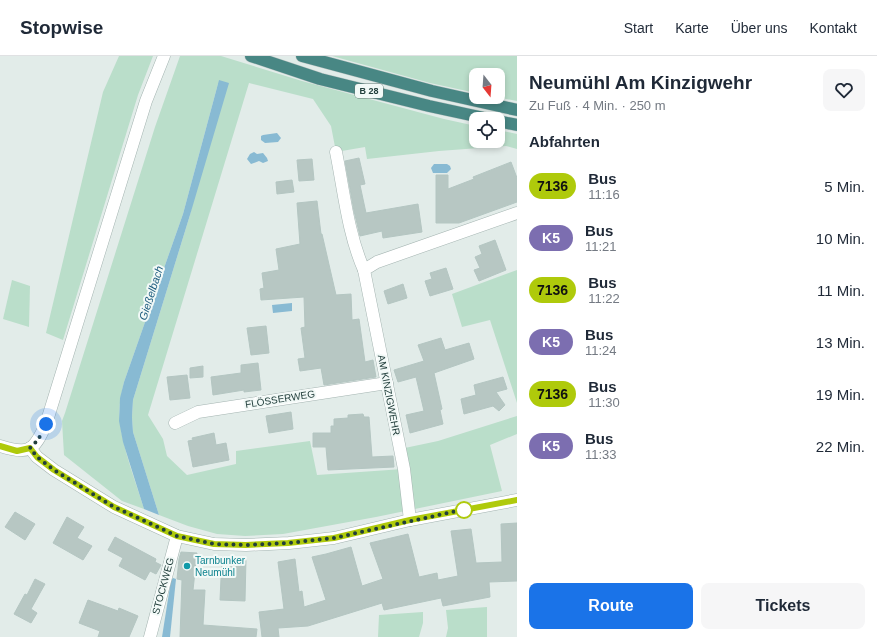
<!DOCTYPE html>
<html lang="de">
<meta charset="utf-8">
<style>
:root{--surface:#fff;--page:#f6f6f7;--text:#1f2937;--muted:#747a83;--line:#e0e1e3;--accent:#1a73e8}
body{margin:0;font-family:Helvetica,sans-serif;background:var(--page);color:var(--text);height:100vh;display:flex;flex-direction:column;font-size:15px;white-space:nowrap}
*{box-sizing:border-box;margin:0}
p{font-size:13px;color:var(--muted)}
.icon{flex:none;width:22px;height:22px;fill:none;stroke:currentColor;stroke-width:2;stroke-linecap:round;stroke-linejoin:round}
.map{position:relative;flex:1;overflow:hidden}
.side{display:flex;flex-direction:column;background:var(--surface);width:360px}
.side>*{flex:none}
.badge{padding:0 8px;border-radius:13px;font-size:14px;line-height:26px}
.needle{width:26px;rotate:163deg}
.tools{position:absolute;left:469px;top:12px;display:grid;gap:8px}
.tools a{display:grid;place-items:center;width:36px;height:36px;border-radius:8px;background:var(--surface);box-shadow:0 2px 6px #0003;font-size:20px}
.you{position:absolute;width:20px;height:20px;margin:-10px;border:3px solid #fff;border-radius:50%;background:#1a73e8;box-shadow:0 0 0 6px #1a73e833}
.map>.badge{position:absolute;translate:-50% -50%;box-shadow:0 0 0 2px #fff}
h2{padding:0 12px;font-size:15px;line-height:36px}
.round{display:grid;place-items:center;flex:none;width:42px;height:42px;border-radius:8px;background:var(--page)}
.overview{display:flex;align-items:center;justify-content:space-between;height:68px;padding:0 12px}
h1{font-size:19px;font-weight:800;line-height:30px}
.button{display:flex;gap:8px;margin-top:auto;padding:8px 12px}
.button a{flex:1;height:46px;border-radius:8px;background:var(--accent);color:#fff;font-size:16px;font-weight:800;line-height:46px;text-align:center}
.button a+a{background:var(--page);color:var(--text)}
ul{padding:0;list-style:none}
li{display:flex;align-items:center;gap:12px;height:52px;padding:0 12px}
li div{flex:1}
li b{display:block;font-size:15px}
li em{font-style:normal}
li .badge{min-width:44px;font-weight:700;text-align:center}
header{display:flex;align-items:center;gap:24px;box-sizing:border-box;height:56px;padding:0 20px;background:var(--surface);border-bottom:1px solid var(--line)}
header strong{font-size:19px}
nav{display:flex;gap:22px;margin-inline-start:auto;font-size:14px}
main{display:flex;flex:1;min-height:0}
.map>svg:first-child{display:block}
.green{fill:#badeca}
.water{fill:#88bad3}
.building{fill:#b7c7c3;stroke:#b4c6c2}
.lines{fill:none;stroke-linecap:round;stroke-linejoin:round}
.minor-casing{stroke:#a4b4b1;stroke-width:13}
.tertiary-casing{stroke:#a4b4b1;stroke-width:13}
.trunk-casing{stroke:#c1c9c8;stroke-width:13}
.minor{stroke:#fff;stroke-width:12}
.tertiary{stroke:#fff;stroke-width:12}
.trunk{stroke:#488784;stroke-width:12}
.line-casing{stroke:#fff;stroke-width:9}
.line{stroke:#afca0b;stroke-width:6}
.walk{stroke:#213e3b;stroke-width:4;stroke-dasharray:0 7.2}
.stop-dot{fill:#fff;stroke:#afca0b;stroke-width:2}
.culture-dot{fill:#0f9aa8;stroke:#f2f9f7;stroke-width:1.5}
.labels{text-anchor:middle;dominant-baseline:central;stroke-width:4;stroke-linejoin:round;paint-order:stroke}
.shield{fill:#f2f9f7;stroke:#607673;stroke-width:1}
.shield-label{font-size:9px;font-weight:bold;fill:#213e3b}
.street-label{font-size:10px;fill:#213e3b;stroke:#f2f9f7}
.culture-label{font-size:10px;fill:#0d838f;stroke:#f2f9f7;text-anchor:start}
.water-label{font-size:11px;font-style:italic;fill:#1a5a7c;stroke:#f2f9f7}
</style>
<header>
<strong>Stopwise</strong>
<nav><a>Start</a><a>Karte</a><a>Über uns</a><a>Kontakt</a></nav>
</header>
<main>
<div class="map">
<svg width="517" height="581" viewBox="0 0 517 581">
<rect width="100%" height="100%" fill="#e2ece9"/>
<g class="green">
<polygon points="119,0 153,0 138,39 63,284 46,277 103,36"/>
<path d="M180,0H221L302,25L444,63L476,70V85H498V74L517,78V93L506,90L439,95L367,103L365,91L336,96L331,70L313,43L249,27L148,359L163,383L167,400L187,419L236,408V395L310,385L317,419L403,413L400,393L438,385L517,360V378L490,389L502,435L376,461L283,478L245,480L217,478L188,470L159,459L133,376L132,361L133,344L190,159L219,24L183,158L124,326C121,339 118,352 120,366C123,394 136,426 144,453L122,445L64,399L62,365L65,357L155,71Z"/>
<polygon points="332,0 517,0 517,45 496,41 498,41 498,19 476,19 476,37 430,27"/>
<polygon points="517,214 517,347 490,264 462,271 452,238"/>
<polygon points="12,224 30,230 29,271 3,263"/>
<polygon points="487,551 487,581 446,581 448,572 446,554"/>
<polygon points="423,556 423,567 419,581 378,581 379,559"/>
</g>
<g class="water">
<polygon points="219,24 229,27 190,159 133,344 132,361 133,376 159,459 144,453 123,386 119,365 120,342 124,326 183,158"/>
<polygon points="277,77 281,82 278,86 265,87 261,84 261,80 263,79"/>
<polygon points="254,96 257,98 263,97 267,102 268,105 263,107 259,105 251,108 247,103 250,98"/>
<polygon points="434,108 447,108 450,110 451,113 447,117 433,117 431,112"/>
<polygon points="292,247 292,255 273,257 272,249"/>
<polygon points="173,522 176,523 170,581 162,581 171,524"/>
</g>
<g class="building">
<polygon points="359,102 365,128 360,129 366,157 418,148 422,176 383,182 382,175 360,180 354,155 345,105"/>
<polygon points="312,103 314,124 299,125 297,104"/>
<polygon points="511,106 517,122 517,146 459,167 436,167 436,119 448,119 448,133 474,123 473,121"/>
<polygon points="292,124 294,136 277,138 276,126"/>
<polygon points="317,145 321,178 322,178 336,239 351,238 352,264 359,263 365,306 373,304 376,321 324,329 321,312 300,315 298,303 305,302 301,272 305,271 304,241 261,244 260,233 264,232 262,217 279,214 276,193 300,188 297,147"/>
<polygon points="495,184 506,214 479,225 474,214 480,212 475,201 482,198 479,190"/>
<polygon points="446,212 453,233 430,240 425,225 432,223 430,217"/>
<polygon points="403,228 407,242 388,248 384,235"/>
<polygon points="266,270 269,297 251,299 247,272"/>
<polygon points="441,282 445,294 469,287 474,303 434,317 442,353 440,354 443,368 410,377 406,359 424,355 416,321 398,326 394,314 424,305 418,289"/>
<polygon points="258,307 261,334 244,336 244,334 213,339 211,321 241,317 241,309"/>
<polygon points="203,310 203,321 190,322 190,312"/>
<polygon points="187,319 190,342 170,344 167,321"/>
<polygon points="503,321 507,333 496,336 505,349 499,355 493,350 464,358 461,343 476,339 474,329"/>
<polygon points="291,356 293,373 269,377 266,360"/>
<polygon points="363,358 364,361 369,361 372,401 393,400 394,411 328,414 326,391 313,391 313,377 331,377 331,370 334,370 334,363 348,362 348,359"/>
<polygon points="214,377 216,389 226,387 229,404 193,411 188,385 193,384 192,382"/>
<polygon points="15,456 35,468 25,484 5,471"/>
<polygon points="67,461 84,471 77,482 92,490 83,504 53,487"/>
<polygon points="517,467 517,525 489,526 490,541 443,550 441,542 384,554 382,547 308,570 278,572 279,581 262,581 259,556 284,553 278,506 295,503 299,536 302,535 304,551 326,544 312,501 326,498 351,491 362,530 383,523 370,487 408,478 419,521 437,517 438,524 458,520 451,475 471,473 476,507 502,506 501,468"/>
<polygon points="115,481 156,503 155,506 161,509 156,518 150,515 145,524 119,510 123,502 108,494"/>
<polygon points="181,496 197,497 193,534 205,534 203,569 257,573 256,581 180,581 182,524 177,523 179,503"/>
<polygon points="222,501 246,502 245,545 220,544"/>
<polygon points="35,523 45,528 31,553 37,557 31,567 14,558 25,538 27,539"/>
<polygon points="88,544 118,555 119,552 138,560 129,581 98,581 100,575 79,567"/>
</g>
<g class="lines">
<defs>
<g id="minor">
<path d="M336,96C344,136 348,178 364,214"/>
<polyline points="175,367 198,356 387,327"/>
<polyline points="410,464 404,413 364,214 377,206 517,157"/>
<polyline points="150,581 177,480"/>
</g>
<g id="tertiary">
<path d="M0,390C29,399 34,395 46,368L146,45L164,0"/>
<polyline points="30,392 37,401 54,414 114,451 177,480 214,488 246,489 289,487 334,482 410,464 517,444"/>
</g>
<g id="trunk">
<polyline points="251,0 320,23 429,50 489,63"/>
<polyline points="302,0 432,35 517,54"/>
<polyline points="498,65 517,69"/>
</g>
</defs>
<use href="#minor" class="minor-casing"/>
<use href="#tertiary" class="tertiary-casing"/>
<use href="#trunk" class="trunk-casing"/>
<use href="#minor" class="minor"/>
<use href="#tertiary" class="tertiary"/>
<use href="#trunk" class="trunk"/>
</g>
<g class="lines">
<defs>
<polyline id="line" points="0,390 17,395 30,392 37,401 54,414 114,451 177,480 214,488 246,489 288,487 334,482 410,464 517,444"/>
</defs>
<use href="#line" class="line-casing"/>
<use href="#line" class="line"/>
<polyline class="walk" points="46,368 38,384 30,392 37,401 54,414 114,451 177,480 214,488 246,489 288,487 334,482 466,453 464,454"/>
</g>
<circle class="stop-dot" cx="464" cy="454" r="8"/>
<circle class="culture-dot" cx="187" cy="510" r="4"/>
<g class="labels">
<rect class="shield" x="355" y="28" width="28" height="14" rx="3"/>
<g class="shield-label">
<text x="369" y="35">B 28</text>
</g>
<g class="street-label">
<text transform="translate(389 339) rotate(79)">AM KINZIGWEHR</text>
<text transform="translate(280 343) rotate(-9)">FLÖSSERWEG</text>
<text transform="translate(163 530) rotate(-75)">STOCKWEG</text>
</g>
<g class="culture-label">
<text x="195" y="504">Tarnbunker<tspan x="195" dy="12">Neumühl</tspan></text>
</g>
<g class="water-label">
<text transform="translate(151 237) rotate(-72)">Gießelbach</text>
</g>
</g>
</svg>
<div class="tools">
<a><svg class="needle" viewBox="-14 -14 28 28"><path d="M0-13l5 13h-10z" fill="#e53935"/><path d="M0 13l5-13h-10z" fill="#747a83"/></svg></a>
<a><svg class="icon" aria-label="locate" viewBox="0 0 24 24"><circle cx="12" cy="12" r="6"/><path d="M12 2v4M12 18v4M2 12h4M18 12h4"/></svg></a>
</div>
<div class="you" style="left:46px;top:368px"></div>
</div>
<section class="side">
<div class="overview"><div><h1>Neumühl Am Kinzigwehr</h1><p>Zu Fuß · 4 Min. · 250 m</p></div><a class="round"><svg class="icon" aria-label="heart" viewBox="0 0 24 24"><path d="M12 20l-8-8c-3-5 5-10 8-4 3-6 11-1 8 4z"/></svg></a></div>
<h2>Abfahrten</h2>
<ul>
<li><span class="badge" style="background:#afca0b;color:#111">7136</span><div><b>Bus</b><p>11:16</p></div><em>5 Min.</em></li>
<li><span class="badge" style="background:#7c6eb0;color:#fff">K5</span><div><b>Bus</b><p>11:21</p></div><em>10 Min.</em></li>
<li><span class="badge" style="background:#afca0b;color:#111">7136</span><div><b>Bus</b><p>11:22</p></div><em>11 Min.</em></li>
<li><span class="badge" style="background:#7c6eb0;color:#fff">K5</span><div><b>Bus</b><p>11:24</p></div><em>13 Min.</em></li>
<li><span class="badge" style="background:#afca0b;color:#111">7136</span><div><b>Bus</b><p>11:30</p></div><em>19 Min.</em></li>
<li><span class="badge" style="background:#7c6eb0;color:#fff">K5</span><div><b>Bus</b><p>11:33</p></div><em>22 Min.</em></li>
</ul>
<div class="button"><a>Route</a><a>Tickets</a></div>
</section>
</main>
